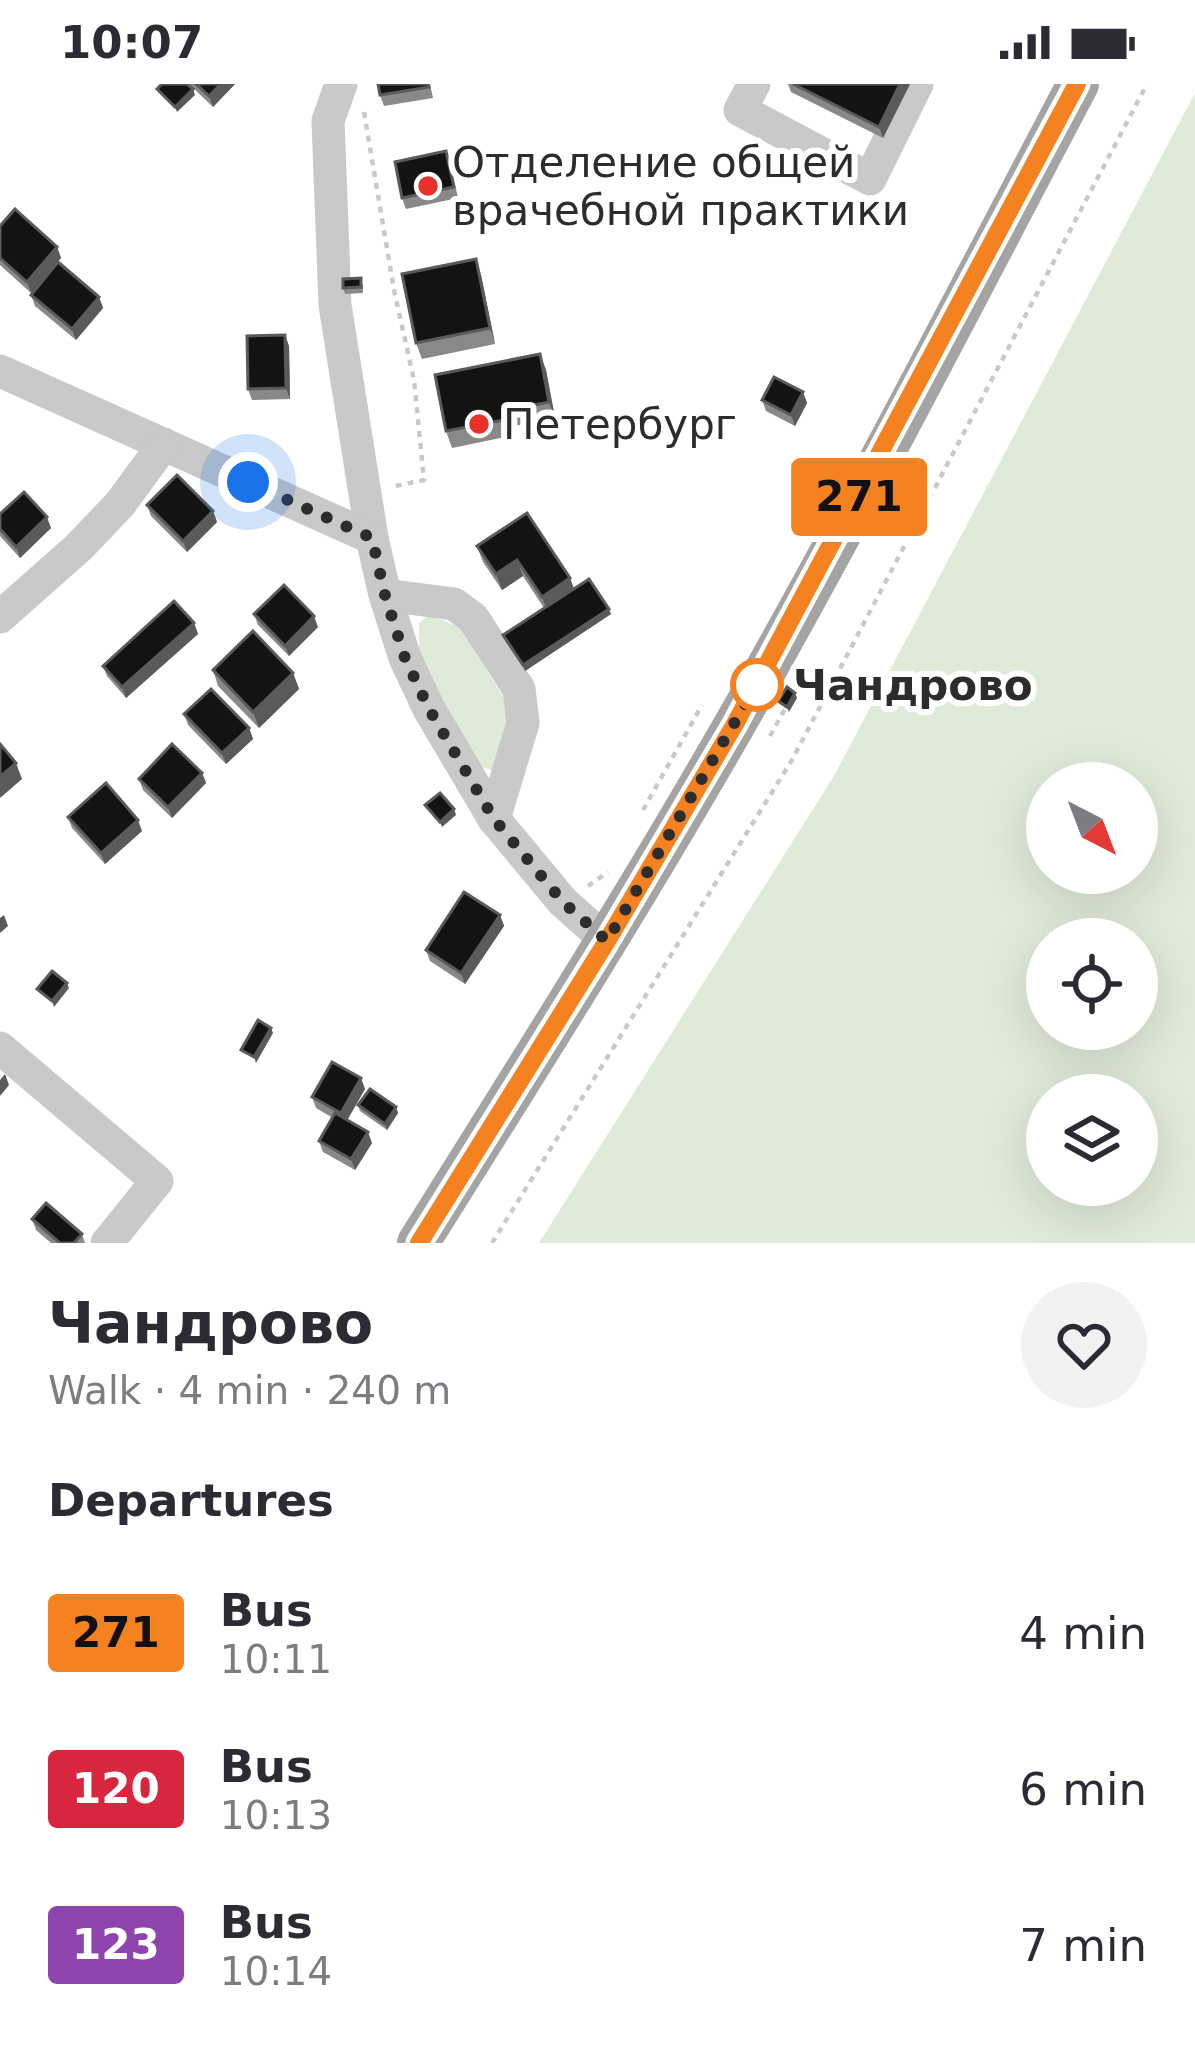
<!DOCTYPE html>
<meta charset="utf-8">
<style>
:root{--surface:#fff;--page:#f2f2f3;--text:#2b2b33;--muted:#7c7c81}
body{margin:0;font-family:"DejaVu Sans",sans-serif;background:var(--page);color:var(--text);height:100vh;display:flex;flex-direction:column;font-size:45px;white-space:nowrap}
*{box-sizing:border-box;margin:0}
p{font-size:39px;color:var(--muted)}
.icon{flex:none;width:66px;height:66px;fill:none;stroke:currentColor;stroke-width:2;stroke-linecap:round;stroke-linejoin:round}
.map{position:relative;height:1159px;overflow:hidden}
.sheet{display:flex;flex-direction:column;background:var(--surface);flex:1}
.sheet>*{flex:none}
.badge{padding:0 24px;border-radius:9px;font-size:42px;line-height:78px}
.needle{width:78px;rotate:138deg}
.buttons{position:absolute;left:1026px;top:678px;display:grid;gap:24px}
.buttons a{display:grid;place-items:center;width:132px;height:132px;border-radius:50%;background:var(--surface);box-shadow:0 12px 48px #0002;font-size:60px}
.you{position:absolute;width:60px;height:60px;margin:-30px;border:9px solid #fff;border-radius:50%;background:#1a73e8;box-shadow:0 0 0 18px #1a73e833}
.map>.badge{position:absolute;translate:-50% -50%;box-shadow:0 0 0 6px #fff}
h2{padding:0 48px;font-size:45px;line-height:108px}
.round{display:grid;place-items:center;flex:none;width:126px;height:126px;border-radius:63px;background:var(--page)}
.overview{display:flex;align-items:center;justify-content:space-between;height:204px;padding:0 48px}
h1{font-size:57px;font-weight:600;line-height:90px}
ul{padding:0;list-style:none}
li{display:flex;align-items:center;gap:36px;height:156px;padding:0 48px}
li div{flex:1}
li b{display:block;font-size:45px}
li em{font-style:normal}
li .badge{min-width:132px;font-weight:700;text-align:center}
.status{display:flex;justify-content:space-between;align-items:center;height:84px;padding:0 60px;background:var(--surface);direction:ltr}
.status svg{height:33px;fill:currentColor}
.map>svg:first-child{display:block}
.green{fill:#e0ead9;fill-rule:evenodd}
.lines{fill:none;stroke-linecap:round;stroke-linejoin:round}
.path{stroke:#c9c9c9;stroke-width:4.5;stroke-dasharray:6 6;stroke-linecap:butt}
.minor{stroke:#c9c9c9;stroke-width:33}
.major{stroke:#a4a4a4;stroke-width:42}
.wall{fill:#898989}
.shaded-wall{fill:#5a5a5a}
.building{fill:#131313;stroke:#5a5a5a;stroke-width:3}
.line-casing{stroke:#fff;stroke-width:27}
.line{stroke:#f58220;stroke-width:18}
.walk{stroke:#2c2c2c;stroke-width:12;stroke-dasharray:0 21.6}
.poi-dot{fill:#e83129;stroke:#fff;stroke-width:4.5}
.stop-dot{fill:#fff;stroke:#f58220;stroke-width:6}
.labels{text-anchor:middle;dominant-baseline:central;stroke-width:12;stroke-linejoin:round;paint-order:stroke}
.poi-label{font-size:42px;fill:#2c2c2c;stroke:#fff;text-anchor:start}
.stop-label{font-size:42px;font-weight:bold;fill:#2c2c2c;stroke:#fff;text-anchor:start}
</style>
<div class="status"><b>10:07</b><svg viewBox="0 0 49 12"><path d="M0 12V9h3v3zM5 12V6h3v6zM10 12V3h3v9zM15 12V0h3v12zM26 1h20v11H26zM47 4h2v5h-2z"/></svg></div>
<div class="map">
<svg width="1195" height="1159" viewBox="0 0 1195 1159">
<rect width="100%" height="100%" fill="#fff"/>
<g class="green">
<path d="M1195,9V1159H539L834,692ZM1047,699H1137V789H1047ZM1047,855H1137V945H1047ZM1047,1011H1137V1101H1047Z"/>
<polygon points="429,531 460,543 510,624 495,687 481,683 419,575 419,539"/>
</g>
<g class="lines">
<g class="path">
<polyline points="364,28 394,206 414,296 424,396 395,402"/>
<polyline points="770,652 785,625"/>
<polyline points="643,726 702,621"/>
<polyline points="588,802 608,788"/>
<polyline points="492,1159 792,676 1147,0"/>
</g>
<g class="minor">
<polyline points="341,0 328,37 335,221 372,454 385,511 405,574 429,625 494,735 563,818 607,857"/>
<polyline points="754,0 740,26 870,95 917,0"/>
<polyline points="0,287 372,454"/>
<polyline points="385,511 454,520 473,534 519,605 523,639 494,735"/>
<polyline points="0,533 79,463 120,420 164,360"/>
<polyline points="0,964 157,1097 107,1159"/>
</g>
<path class="major" d="M418,1159C526,987 634,816 735,640C855,430 965,214 1078,0"/>
</g>
<g class="wall">
<polygon points="189,0 235,0 213,23"/>
<polygon points="430,0 433,14 384,22 380,11"/>
<polygon points="788,0 910,0 883,54 791,8"/>
<polygon points="450,78 458,114 406,125 402,114"/>
<polygon points="0,142 57,163 61,174 31,209 0,181"/>
<polygon points="481,191 495,260 422,275 416,259"/>
<polygon points="363,200 363,209 345,210 343,204"/>
<polygon points="31,211 99,213 103,224 76,256 35,222"/>
<polygon points="285,251 289,262 290,315 252,316 248,305"/>
<polygon points="540,270 546,286 555,334 514,342 515,351 452,364 446,347"/>
<polygon points="803,308 807,319 795,342 766,327 762,316"/>
<polygon points="147,421 213,427 217,438 187,468 151,432"/>
<polygon points="0,430 51,444 20,474 0,452"/>
<polygon points="477,462 570,494 574,505 611,530 525,587 503,551 544,524 523,492 502,506 483,478"/>
<polygon points="254,530 318,543 289,572 258,541"/>
<polygon points="194,539 198,550 126,614 107,592 103,582"/>
<polygon points="213,586 293,589 299,605 259,644 218,602"/>
<polygon points="184,630 249,644 253,655 226,680 188,641"/>
<polygon points="202,689 206,699 172,734 143,706 139,695"/>
<polygon points="68,733 142,747 105,780 72,744"/>
<polygon points="500,831 504,842 465,900 430,877 426,866"/>
<polygon points="365,1005 347,1036 372,1059 355,1086 323,1068 319,1057 333,1034 316,1024 312,1013"/>
<polygon points="358,1021 396,1023 398,1029 387,1046 360,1027"/>
<polygon points="32,1135 82,1150 85,1159 51,1159 36,1146"/>
</g>
<g class="shaded-wall">
<polygon points="221,0 235,0 213,23 209,12"/>
<polygon points="900,0 910,0 883,54 879,43"/>
<polygon points="193,5 195,11 177,28 175,23"/>
<polygon points="57,163 61,174 31,209 27,198"/>
<polygon points="476,175 481,191 495,260 490,244"/>
<polygon points="99,213 103,224 76,256 72,245"/>
<polygon points="285,251 289,262 290,315 286,304"/>
<polygon points="540,270 546,286 555,334 549,318"/>
<polygon points="803,308 807,319 795,342 791,331"/>
<polygon points="213,427 217,438 187,468 183,457"/>
<polygon points="47,433 51,444 20,474 16,463"/>
<polygon points="517,476 523,492 502,506 496,490"/>
<polygon points="570,494 576,511 548,529 542,513"/>
<polygon points="609,525 611,530 525,587 523,581"/>
<polygon points="314,532 318,543 289,572 285,562"/>
<polygon points="194,539 198,550 126,614 122,603"/>
<polygon points="293,589 299,605 259,644 253,628"/>
<polygon points="795,609 797,614 789,628 787,623"/>
<polygon points="249,644 253,655 226,680 222,669"/>
<polygon points="16,679 22,695 0,714 0,693"/>
<polygon points="202,689 206,699 172,734 168,723"/>
<polygon points="454,725 456,731 442,743 440,738"/>
<polygon points="138,736 142,747 105,780 101,769"/>
<polygon points="4,831 8,842 0,849 0,834"/>
<polygon points="500,831 504,842 465,900 461,889"/>
<polygon points="67,899 69,904 54,923 52,917"/>
<polygon points="271,944 273,949 256,979 254,973"/>
<polygon points="5,990 9,1001 0,1012 0,996"/>
<polygon points="361,994 365,1005 345,1040 341,1029"/>
<polygon points="396,1023 398,1029 387,1046 385,1040"/>
<polygon points="368,1048 372,1059 355,1086 351,1075"/>
</g>
<g class="building">
<polygon points="162,0 187,0 193,5 175,23 157,5"/>
<polygon points="196,0 221,0 209,12"/>
<polygon points="378,0 428,0 429,3 380,11"/>
<polygon points="793,0 900,0 879,43"/>
<polygon points="446,67 454,103 402,114 395,78"/>
<polygon points="15,125 57,163 27,198 0,174 0,142"/>
<polygon points="476,175 490,244 416,259 402,190"/>
<polygon points="58,178 99,213 72,245 31,211"/>
<polygon points="361,194 361,203 343,204 343,195"/>
<polygon points="285,251 286,304 248,305 247,252"/>
<polygon points="540,270 549,318 508,326 509,335 446,347 435,291"/>
<polygon points="774,293 803,308 791,331 762,316"/>
<polygon points="177,391 213,427 183,457 147,421"/>
<polygon points="24,408 47,433 16,463 0,445 0,430"/>
<polygon points="527,429 570,494 542,513 517,476 496,490 477,462"/>
<polygon points="589,495 609,525 523,581 503,551"/>
<polygon points="284,501 314,532 285,562 254,530"/>
<polygon points="174,517 194,539 122,603 103,582"/>
<polygon points="253,547 293,589 253,628 213,586"/>
<polygon points="787,603 795,609 787,623 778,617"/>
<polygon points="211,605 249,644 222,669 184,630"/>
<polygon points="0,660 16,679 0,693"/>
<polygon points="172,660 202,689 168,723 139,695"/>
<polygon points="106,699 138,736 101,769 68,733"/>
<polygon points="440,709 454,725 440,738 425,721"/>
<polygon points="464,808 500,831 461,889 426,866"/>
<polygon points="52,887 67,899 52,917 37,905"/>
<polygon points="258,936 271,944 254,973 241,966"/>
<polygon points="332,978 361,994 341,1029 312,1013"/>
<polygon points="370,1005 396,1023 385,1040 358,1021"/>
<polygon points="335,1029 368,1048 351,1075 319,1057"/>
<polygon points="46,1119 82,1150 74,1159 60,1159 32,1135"/>
</g>
<g class="lines">
<defs>
<polyline id="line" points="419,1159 607,857 735,640 1077,0"/>
</defs>
<use href="#line" class="line-casing"/>
<use href="#line" class="line"/>
<polyline class="walk" points="248,398 372,454 385,511 405,574 429,625 494,735 563,818 607,857 760,595 757,601"/>
</g>
<g class="poi-dot">
<circle cx="428" cy="102" r="12"/>
<circle cx="479" cy="340" r="12"/>
</g>
<circle class="stop-dot" cx="757" cy="601" r="24"/>
<g class="labels">
<g class="poi-label">
<text x="452" y="78">Отделение общей<tspan x="452" dy="48">врачебной практики</tspan></text>
<text x="503" y="340">Петербург</text>
</g>
<g class="stop-label">
<text x="793" y="601">Чандрово</text>
</g>
</g>
</svg>
<div class="buttons">
<a><svg class="needle" viewBox="-14 -14 28 28"><path d="M0-13l5 13h-10z" fill="#e53935"/><path d="M0 13l5-13h-10z" fill="#7c7c81"/></svg></a>
<a><svg class="icon" aria-label="locate" viewBox="0 0 24 24"><circle cx="12" cy="12" r="6"/><path d="M12 2v4M12 18v4M2 12h4M18 12h4"/></svg></a>
<a><svg class="icon" aria-label="layers" viewBox="0 0 24 24"><path d="M12 4l9 5-9 5-9-5zM3 14l9 5 9-5"/></svg></a>
</div>
<div class="you" style="left:248px;top:398px"></div>
<b class="badge" style="left:859px;top:413px;background:#f58220;color:#111">271</b>
</div>
<section class="sheet">
<div class="overview"><div><h1>Чандрово</h1><p>Walk · 4 min · 240 m</p></div><a class="round"><svg class="icon" aria-label="heart" viewBox="0 0 24 24"><path d="M12 20l-8-8c-3-5 5-10 8-4 3-6 11-1 8 4z"/></svg></a></div>
<h2>Departures</h2>
<ul>
<li><span class="badge" style="background:#f58220;color:#111">271</span><div><b>Bus</b><p>10:11</p></div><em>4 min</em></li>
<li><span class="badge" style="background:#d7263d;color:#fff">120</span><div><b>Bus</b><p>10:13</p></div><em>6 min</em></li>
<li><span class="badge" style="background:#8e44ad;color:#fff">123</span><div><b>Bus</b><p>10:14</p></div><em>7 min</em></li>
</ul>
</section>
